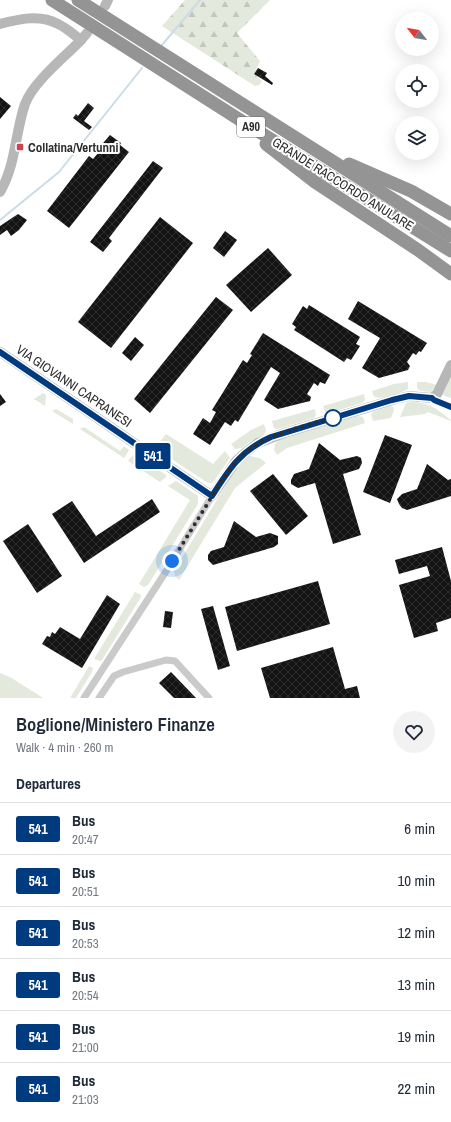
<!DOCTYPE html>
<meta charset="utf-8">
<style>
:root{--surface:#fff;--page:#f2f2f3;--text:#1f2937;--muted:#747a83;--line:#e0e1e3}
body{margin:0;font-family:"Archivo Narrow",sans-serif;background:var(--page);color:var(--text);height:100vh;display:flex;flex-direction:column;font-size:15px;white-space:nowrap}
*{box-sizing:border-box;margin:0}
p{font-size:13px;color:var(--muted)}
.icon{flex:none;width:22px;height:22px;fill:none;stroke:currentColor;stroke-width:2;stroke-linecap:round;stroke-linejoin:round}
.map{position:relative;height:698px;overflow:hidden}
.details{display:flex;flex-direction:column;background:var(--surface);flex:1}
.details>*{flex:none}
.badge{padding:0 8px;border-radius:3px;font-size:14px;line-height:26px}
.needle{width:26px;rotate:301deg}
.fabs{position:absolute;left:395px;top:12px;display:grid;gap:8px}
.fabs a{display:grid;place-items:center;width:44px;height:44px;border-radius:50%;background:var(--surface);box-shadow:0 4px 16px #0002;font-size:20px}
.you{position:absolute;width:20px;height:20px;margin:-10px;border:3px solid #fff;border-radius:50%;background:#1a73e8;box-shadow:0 0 0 6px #1a73e833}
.map>.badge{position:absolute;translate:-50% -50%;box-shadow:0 0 0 2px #fff}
h2{padding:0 16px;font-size:15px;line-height:36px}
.round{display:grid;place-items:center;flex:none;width:42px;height:42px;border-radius:21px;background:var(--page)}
.headline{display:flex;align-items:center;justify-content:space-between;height:68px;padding:0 16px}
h1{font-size:19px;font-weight:600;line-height:30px}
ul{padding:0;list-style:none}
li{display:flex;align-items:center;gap:12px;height:52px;padding:0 16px;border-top:1px solid var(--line)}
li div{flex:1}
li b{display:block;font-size:15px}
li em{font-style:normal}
li .badge{min-width:44px;font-weight:700;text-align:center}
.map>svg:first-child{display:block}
.green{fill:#e3e9dc}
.forest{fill:url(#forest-firs)}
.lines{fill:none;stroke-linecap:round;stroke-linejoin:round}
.stream{stroke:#cbdce7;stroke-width:2}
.building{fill:url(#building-cross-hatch)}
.street{stroke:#cacaca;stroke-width:7}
.secondary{stroke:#b7b7b7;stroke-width:10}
.highway{stroke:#949494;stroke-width:13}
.line-casing{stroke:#fff;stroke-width:9}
.line{stroke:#003b80;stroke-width:6}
.walk{stroke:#2d2d2d;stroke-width:4;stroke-dasharray:0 7.2}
.poi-dot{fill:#cf4451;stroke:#fff;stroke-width:1.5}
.stop-dot{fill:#fff;stroke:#003b80;stroke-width:2}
.labels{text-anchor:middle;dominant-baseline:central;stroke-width:4;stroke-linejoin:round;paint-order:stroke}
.shield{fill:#fff;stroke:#6c6c6c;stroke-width:1}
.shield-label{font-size:12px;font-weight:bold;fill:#2d2d2d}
.poi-label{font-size:13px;font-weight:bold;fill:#2d2d2d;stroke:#fff;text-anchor:start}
.street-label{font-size:13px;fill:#2d2d2d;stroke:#fff}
</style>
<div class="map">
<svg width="451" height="698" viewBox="0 0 451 698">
<defs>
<pattern id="forest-firs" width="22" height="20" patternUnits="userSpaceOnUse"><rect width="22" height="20" fill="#e3e9dc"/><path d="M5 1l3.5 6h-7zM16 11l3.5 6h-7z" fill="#c3c8bd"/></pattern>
<pattern id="building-cross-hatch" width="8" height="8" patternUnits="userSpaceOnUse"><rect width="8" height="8" fill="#141414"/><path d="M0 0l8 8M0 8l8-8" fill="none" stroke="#2e2e2e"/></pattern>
</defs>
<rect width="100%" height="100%" fill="#fff"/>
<g class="green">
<polygon points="451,375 451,398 442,395"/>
<path d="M408,382V389C404,392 379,400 375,397C373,395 373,394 372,391L394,384Z"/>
<polygon points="417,382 426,382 437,385 431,392 420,391 417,388"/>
<polygon points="43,393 46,395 45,406 34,399"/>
<polygon points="364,394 365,400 362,403 326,414 323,406"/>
<path d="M411,402C431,403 435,408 451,420V421L428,412L425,414L400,417L406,403Z"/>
<polygon points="390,406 393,407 394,410 391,418 373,421 371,414 373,412"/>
<polygon points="56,409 73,419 73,424 52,411"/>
<polygon points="315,409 316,415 314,418 277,429 274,428 272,421"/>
<polygon points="358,416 363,417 365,423 287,448 277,455 274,450 275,444 280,439"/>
<polygon points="264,424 266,431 264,435 251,441 242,448 235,449 231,444 251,430"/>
<polygon points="84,427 120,451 124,446 129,450 124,458 80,429"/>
<polygon points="166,434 213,464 225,451 230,458 214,481 212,483 208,483 155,448"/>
<polygon points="134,454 166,475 166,477 160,482 128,461"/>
<polygon points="249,456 260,458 266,463 235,488 179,580 175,576 174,571 233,473 241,463"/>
<polygon points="176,481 198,496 198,504 148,585 144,587 139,584 190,500 168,486"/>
<polygon points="135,592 141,595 141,597 102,660 101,661 94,659"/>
<polygon points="89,666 93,668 92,672 76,698 70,698"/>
<polygon points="0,673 10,677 43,698 0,698"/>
</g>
<polygon class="forest" points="185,0 270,0 237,33 260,61 254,74 262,81 259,85 255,86 162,26"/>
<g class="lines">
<g class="stream">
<polyline points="162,45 200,0"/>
<polyline points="0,220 59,172 142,68"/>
</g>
</g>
<g class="building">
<polygon points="258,68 267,73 265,76 273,83 272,85 254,74"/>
<polygon points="0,97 11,106 0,119"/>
<polygon points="88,103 94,108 84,121 92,127 89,130 73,118 76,114 78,116"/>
<polygon points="110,135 121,143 120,145 129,152 69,228 47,211 89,156 93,159 100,151 98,149"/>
<polygon points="153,161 163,168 109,238 112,241 103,252 90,242"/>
<polygon points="18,214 27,220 19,230 11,236 7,230 0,235 0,226"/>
<polygon points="160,217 193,243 111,348 78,322"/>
<polygon points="225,231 237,240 224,257 213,248"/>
<polygon points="268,248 292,275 251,312 226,285"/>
<polygon points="216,297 233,310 150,413 134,399"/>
<polygon points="358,301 427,343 421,352 419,351 416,355 413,353 407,362 410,366 408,370 379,378 362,368 380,338 348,319"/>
<polygon points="309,305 360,337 356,344 360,346 351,360 347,358 344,362 294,330 296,327 292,324 303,306 307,309"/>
<polygon points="263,333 330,375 325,384 320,382 318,386 314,383 307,394 311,397 310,401 278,409 264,400 280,373 271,367 238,422 235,420 231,426 225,422 210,445 193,434 203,418 210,423 216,412 212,410 243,360 247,363 252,355 250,354"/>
<polygon points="135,337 144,345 131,361 122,353"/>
<polygon points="0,394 6,402 0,406"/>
<polygon points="385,435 412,445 390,503 363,492"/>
<polygon points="319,443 340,460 357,456 361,458 362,463 359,469 343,474 361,535 333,544 315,483 298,488 291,484 291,480 294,474 309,469"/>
<polygon points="427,464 448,480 451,479 451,496 407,510 402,508 399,504 397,499 402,494 417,489"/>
<polygon points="273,474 308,516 286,535 250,491"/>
<polygon points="152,499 160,512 84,563 52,514 72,501 96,536"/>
<polygon points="234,521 256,537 270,533 278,536 278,544 274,547 213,565 208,560 208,555 211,551 224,547"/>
<polygon points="28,524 62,576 37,593 3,541"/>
<polygon points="442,547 451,581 451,618 436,623 438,631 414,638 399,585 430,576 427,566 399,574 395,560"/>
<polygon points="318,581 330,624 237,651 225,607"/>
<polygon points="107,595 120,604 82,668 42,644 47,636 50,637 52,632 55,634 60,627 80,639"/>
<polygon points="213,606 230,666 218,670 201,609"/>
<polygon points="165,611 173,612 171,628 163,627"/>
<polygon points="333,647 345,689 357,686 360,698 270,698 261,668"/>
<polygon points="171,672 196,698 174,698 159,683"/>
</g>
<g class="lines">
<g class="street">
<polyline points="432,398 434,400 451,407"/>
<polyline points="84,698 165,573 212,496"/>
<polyline points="99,698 114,676 123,672 166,660 175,661 209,698"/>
</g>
<g class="secondary">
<polyline points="105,6 108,0"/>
<path d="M0,24C19,19 40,14 58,24C67,28 74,35 81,40"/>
<path d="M0,192C16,165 15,133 25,104C34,81 64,58 81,40L87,33"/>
<polyline points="0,352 212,496 236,461 246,452 258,443 284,433 396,399 409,396 432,398 437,394 451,365"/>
</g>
<g class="highway">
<polyline points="52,0 237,118 451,251"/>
<polyline points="78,0 451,236"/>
<polyline points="266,144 315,182 418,250 451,274"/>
<polyline points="349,164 411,191 451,214"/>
</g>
</g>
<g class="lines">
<defs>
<path id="line" d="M0,352L212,496C229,469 241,450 271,437L392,400L409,396L432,398L434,400L451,407"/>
</defs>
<use href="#line" class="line-casing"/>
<use href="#line" class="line"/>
<path class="walk" d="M172,561C185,540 198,519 211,498C224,478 235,457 256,445C279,431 313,424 340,416L333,418"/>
</g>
<rect class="poi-dot" x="16" y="143" width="8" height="8" rx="2"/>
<circle class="stop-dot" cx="333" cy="418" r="8"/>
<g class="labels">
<rect class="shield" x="237" y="117" width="28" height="20" rx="3"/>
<g class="shield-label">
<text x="251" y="127">A90</text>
</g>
<g class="poi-label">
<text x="28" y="147">Collatina/Vertunni</text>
</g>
<g class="street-label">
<text transform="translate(343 184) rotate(32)">GRANDE RACCORDO ANULARE</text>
<text transform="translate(74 386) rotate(34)">VIA GIOVANNI CAPRANESI</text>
</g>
</g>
</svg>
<div class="fabs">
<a><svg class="needle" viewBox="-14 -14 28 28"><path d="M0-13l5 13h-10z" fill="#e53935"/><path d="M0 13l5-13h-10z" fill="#747a83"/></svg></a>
<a><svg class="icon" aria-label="locate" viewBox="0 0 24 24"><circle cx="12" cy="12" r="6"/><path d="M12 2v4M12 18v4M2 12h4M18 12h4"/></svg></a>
<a><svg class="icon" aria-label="layers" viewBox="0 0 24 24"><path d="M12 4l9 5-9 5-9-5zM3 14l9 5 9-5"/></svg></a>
</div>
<div class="you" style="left:172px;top:561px"></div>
<b class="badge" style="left:153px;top:456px;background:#003b80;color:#fff">541</b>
</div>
<section class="details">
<div class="headline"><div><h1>Boglione/Ministero Finanze</h1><p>Walk · 4 min · 260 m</p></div><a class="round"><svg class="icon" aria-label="heart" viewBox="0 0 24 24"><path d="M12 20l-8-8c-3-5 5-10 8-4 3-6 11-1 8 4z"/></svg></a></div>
<h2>Departures</h2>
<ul>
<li><span class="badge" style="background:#003b80;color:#fff">541</span><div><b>Bus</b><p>20:47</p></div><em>6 min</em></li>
<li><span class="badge" style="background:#003b80;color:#fff">541</span><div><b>Bus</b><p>20:51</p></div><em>10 min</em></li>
<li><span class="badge" style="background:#003b80;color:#fff">541</span><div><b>Bus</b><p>20:53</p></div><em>12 min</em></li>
<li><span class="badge" style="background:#003b80;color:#fff">541</span><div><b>Bus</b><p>20:54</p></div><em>13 min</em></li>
<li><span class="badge" style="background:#003b80;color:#fff">541</span><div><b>Bus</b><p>21:00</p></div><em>19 min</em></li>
<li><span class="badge" style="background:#003b80;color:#fff">541</span><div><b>Bus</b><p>21:03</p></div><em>22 min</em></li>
</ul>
</section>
